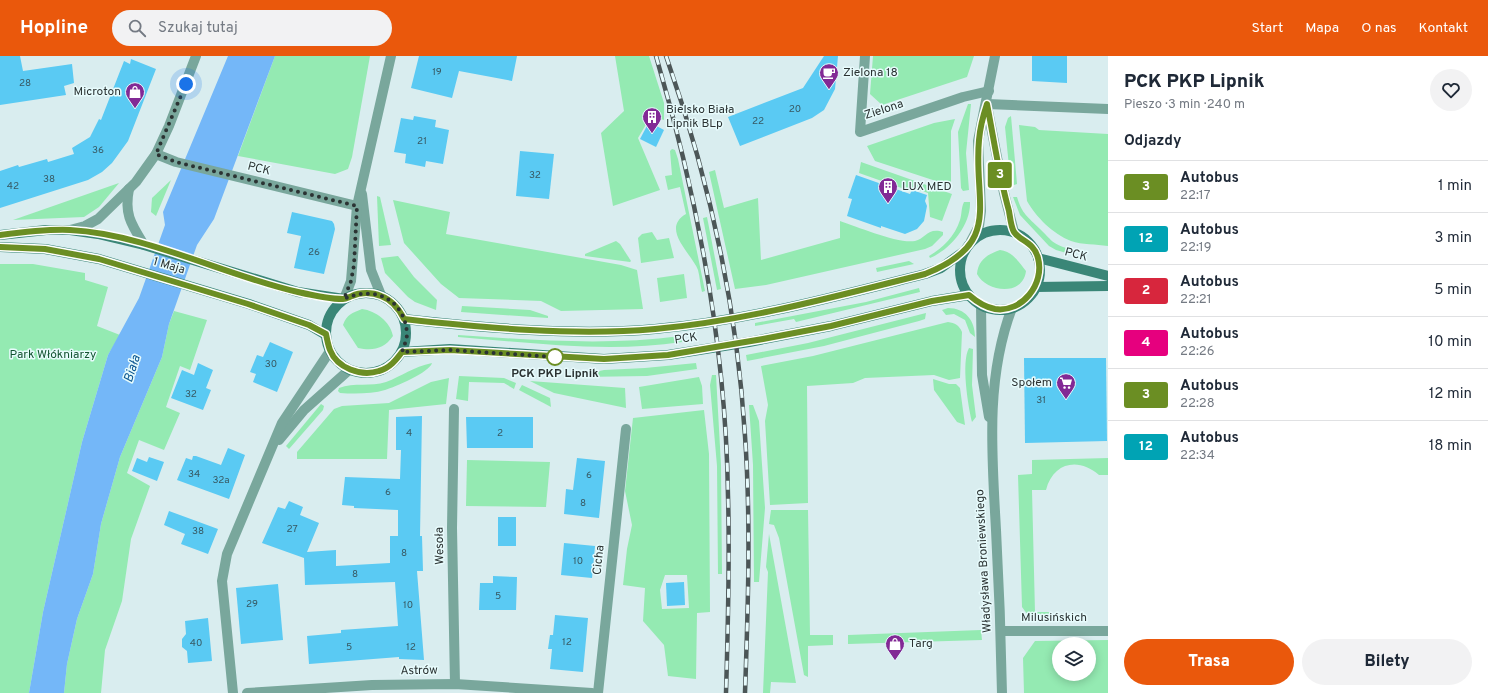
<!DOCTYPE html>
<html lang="pl">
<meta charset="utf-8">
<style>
:root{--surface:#fff;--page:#f2f2f3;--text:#1f2937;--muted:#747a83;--line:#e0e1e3;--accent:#ea580c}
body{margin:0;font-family:Overpass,sans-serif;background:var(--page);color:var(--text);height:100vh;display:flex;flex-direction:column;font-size:15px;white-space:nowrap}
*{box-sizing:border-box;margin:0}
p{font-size:13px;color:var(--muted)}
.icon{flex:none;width:22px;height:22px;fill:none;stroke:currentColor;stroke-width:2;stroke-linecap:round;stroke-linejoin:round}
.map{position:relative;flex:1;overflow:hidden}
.panel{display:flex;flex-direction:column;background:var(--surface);width:380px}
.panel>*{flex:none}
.badge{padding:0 8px;border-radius:3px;font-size:14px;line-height:26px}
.buttons{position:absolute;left:1052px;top:581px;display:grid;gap:8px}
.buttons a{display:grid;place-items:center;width:44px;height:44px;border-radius:50%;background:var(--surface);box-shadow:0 2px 10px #0003;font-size:20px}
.you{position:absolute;width:20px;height:20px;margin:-10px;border:3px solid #fff;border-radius:50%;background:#1a73e8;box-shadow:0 0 0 6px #1a73e833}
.map>.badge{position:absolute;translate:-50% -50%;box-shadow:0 0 0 2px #fff}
h2{padding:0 16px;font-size:15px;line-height:36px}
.round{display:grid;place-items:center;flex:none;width:42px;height:42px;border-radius:21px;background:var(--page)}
.summary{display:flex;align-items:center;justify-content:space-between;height:68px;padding:0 16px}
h1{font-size:19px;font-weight:800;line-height:30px}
.action{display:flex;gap:8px;margin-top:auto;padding:8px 16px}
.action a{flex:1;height:46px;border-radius:24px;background:var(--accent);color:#fff;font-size:16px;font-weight:800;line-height:46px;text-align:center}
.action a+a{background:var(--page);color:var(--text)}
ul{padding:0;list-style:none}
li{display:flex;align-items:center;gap:12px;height:52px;padding:0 16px;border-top:1px solid var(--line)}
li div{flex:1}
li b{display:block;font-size:15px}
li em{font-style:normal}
li .badge{min-width:44px;font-weight:700;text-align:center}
header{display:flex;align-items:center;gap:24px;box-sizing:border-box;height:56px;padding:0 20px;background:var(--accent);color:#fff}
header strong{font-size:19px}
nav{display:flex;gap:22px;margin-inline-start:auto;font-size:14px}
.search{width:280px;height:36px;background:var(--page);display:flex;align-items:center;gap:10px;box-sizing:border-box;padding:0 14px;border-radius:22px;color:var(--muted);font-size:15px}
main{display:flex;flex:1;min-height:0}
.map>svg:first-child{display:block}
.green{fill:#94eab2;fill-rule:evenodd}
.water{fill:#74b7f8}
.building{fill:#5acaf3}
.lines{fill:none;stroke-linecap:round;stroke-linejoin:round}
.street{stroke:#79a79c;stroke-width:10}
.secondary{stroke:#3a8677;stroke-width:10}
.rail-casing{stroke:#4c5657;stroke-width:4.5}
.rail{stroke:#e7fbfc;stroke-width:3;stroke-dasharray:9;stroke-linecap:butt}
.line-casing{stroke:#fff;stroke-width:9}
.line{stroke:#6b8e23;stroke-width:6}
.walk{stroke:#2b3333;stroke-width:4;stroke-dasharray:0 7.2}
.stop-dot{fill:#fff;stroke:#6b8e23;stroke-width:2}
.labels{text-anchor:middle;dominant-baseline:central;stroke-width:3;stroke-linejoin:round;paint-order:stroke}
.number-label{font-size:10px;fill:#375963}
.poi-label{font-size:12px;fill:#2b3333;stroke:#e7fbfc;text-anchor:start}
.street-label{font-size:12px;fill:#2b3333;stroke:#e7fbfc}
.park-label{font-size:12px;fill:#135431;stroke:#e7fbfc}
.stop-label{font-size:12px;font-weight:bold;fill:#2b3333;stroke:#e7fbfc}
.water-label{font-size:13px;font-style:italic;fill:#0b5691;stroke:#e7fbfc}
</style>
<header>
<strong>Hopline</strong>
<div class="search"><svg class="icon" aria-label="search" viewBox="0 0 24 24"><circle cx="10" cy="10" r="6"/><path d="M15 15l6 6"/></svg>Szukaj tutaj</div>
<nav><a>Start</a><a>Mapa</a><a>O nas</a><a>Kontakt</a></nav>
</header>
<main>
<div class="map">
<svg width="1108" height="637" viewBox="0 0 1108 637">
<rect width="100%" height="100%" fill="#d9edef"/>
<g class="green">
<polygon points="275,0 370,0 352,101 348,113 335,118 238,100"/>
<polygon points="615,0 649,0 664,47 664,64 651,60 638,82 660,134 613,150 601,77 624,55"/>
<polygon points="873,0 974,0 967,21 882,49 870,38"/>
<polygon points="968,48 971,48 966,97 969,134 963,135 961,132 958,76"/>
<polygon points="1011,60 1017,128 1011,130 1005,71 1008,62"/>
<polygon points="955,63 951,75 951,130 875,105 867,90 934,67"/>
<path d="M1019,69L1035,71L1039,74L1108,78V190C1096,188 1082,189 1071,185C1053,178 1036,161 1027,145Z"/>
<path d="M672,93L675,94L678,103L705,235L702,236C700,229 700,221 698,214C692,198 660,173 686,158L680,131L668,134L665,120L672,119L670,95Z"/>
<polygon points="861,106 952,138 942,165 930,161 928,137 911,131 910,135 859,117"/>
<path d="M715,114L724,152L758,142L761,204L840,182V165C858,171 898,188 915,185C925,183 928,171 943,176V179L932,190L925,193L766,229L735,233L709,116Z"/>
<polygon points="171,124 156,160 151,156 152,142"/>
<polygon points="119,127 99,151 84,161 13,164"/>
<polygon points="377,140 380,141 391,189 379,190"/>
<path d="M1013,141H1017C1022,158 1028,161 1039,172C1052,184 1051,188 1070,193V198L1056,194L1049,190L1020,159Z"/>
<polygon points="393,144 450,156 446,178 621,209 637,214 643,253 561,255 541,245 459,242 441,228 404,187"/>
<path d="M964,146H970C971,169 950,194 930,202L929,200C943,192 955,180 960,164C962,158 961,152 964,146Z"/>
<polygon points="707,161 721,233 717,234 703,162"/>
<polygon points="652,176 657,184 669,182 674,202 641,207 638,182 642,178"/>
<polygon points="616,185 620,188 631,205 630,206 585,200 585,198"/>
<path d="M1000,194C1012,195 1019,206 1026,215C1023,241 986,236 977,218C978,204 988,198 1000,194Z"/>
<polygon points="398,200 414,221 437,244 436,254 415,246 408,241 385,217 381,202"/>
<polygon points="909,205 914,208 877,216 876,212"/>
<polygon points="0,208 33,208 85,217 85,224 108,231 97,270 120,279 108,299 82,386 43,556 29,637 0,637"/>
<polygon points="684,218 687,242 660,246 657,222"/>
<polygon points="919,232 920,236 796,266 794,263 755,270 755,267 866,246"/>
<polygon points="462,250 530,254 548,260 548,262 461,256"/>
<path d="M948,252C965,252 975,264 975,281L970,277L965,264L954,258L946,259L942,254Z"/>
<path d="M362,253C376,255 390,265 393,280C384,293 373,295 358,292L343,269C347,258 352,257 362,253Z"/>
<polygon points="174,255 207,264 190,314 180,310 166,351 180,357 164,394 139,384 127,417 150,430 131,483 122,545 105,594 101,637 64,637 67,608 77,563 93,518 101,468 120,401 162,301 169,268"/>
<polygon points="926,257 925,263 919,265 824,290 747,305 746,299 808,287"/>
<path d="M948,266C955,267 959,269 962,276L960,322L949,324L934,319L865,322L853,327L807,330L808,447L770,449L765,365L768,349L761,310L813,300Z"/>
<path d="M458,279C533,284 606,290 681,280L682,286C609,297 532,287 458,281Z"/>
<path d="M969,292L973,293L972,329L976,361L972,366C968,350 961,306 969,292Z"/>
<path d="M432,307C430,316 395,331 385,334C372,338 354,338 340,337L338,335L339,332C354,326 371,331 386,326C402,320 413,311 432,307Z"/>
<polygon points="696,307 697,313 647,320 582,321 581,319 604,314 645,312"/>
<polygon points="712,319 716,319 721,409 722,518 718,518 717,410 710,329"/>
<polygon points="459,320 504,322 516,327 514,333 504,327 469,326 468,345 456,343"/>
<polygon points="699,321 702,330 703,348 642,353 639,331"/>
<polygon points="449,322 446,348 389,354 387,403 297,403 297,396 334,353 342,350 389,347 431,326"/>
<polygon points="933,323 949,328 956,328 960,332 965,369 957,366 934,334"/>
<polygon points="530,325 625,332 626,352 554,337"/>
<polygon points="522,329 550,342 551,351 519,334"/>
<polygon points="321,348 324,350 323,354 289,393 286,390"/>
<polygon points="749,349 753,349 759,365 765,452 759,526 754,526 753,409"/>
<path d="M704,354L709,398L710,556L697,557L696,623L668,620L664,589L643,565L645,532L623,529L627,493L632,469L625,435L633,362ZM665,519H687L689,552L662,553L660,534Z"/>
<path d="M1108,402V419H1099C1079,401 1053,406 1046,434H1032L1035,556H1050V564C1036,564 1030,563 1022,551L1018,419L1032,418V404Z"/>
<polygon points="467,404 550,406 546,451 466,450"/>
<polygon points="771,454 808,454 810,579 833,579 833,589 808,590 808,621 804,619 779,482 774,469 769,468"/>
<polygon points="769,478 796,627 771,626 770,637 763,637 768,516 766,511"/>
<polygon points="981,574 982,584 848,588 848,579"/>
<path d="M1108,584V637H1024L1023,602L1035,585ZM1059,588H1089V618H1059Z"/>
</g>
<polygon class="water" points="228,0 275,0 214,163 197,189 169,268 162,301 120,401 101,468 93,518 77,563 67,608 64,637 29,637 43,556 82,386 108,299 139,242 165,169 163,156"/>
<g class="building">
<polygon points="0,0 20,0 23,15 72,8 74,27 64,30 66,39 0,49"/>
<polygon points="419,0 517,0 512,25 459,15 452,42 411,32"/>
<polygon points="824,0 838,0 835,33 824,54 812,62 740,90 728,61 803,32"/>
<polygon points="1032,0 1067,0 1067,27 1032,25"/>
<polygon points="131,3 156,13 128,85 112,107 102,116 88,124 0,152 0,115 18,109 19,111 47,103 48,106 74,98 72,92 90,81 99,63 101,64 124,5 130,8"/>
<polygon points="414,60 436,64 435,71 449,74 443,108 426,105 425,111 405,107 406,98 394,96 401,62 413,64"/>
<polygon points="649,66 664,74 656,91 640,83"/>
<polygon points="520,95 554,98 549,143 516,140"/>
<polygon points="856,119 910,138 912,134 927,139 925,145 927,150 924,165 917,173 905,178 881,170 881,172 847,160 852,143 848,142"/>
<polygon points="292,156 332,165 334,168 335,173 324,218 294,212 301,180 287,177"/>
<polygon points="270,286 293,296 277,336 253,326 256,318 250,316 257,299 263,301"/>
<polygon points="1024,302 1106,302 1107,385 1025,387"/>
<polygon points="198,307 213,314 206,332 211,334 203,354 171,342 182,314 194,319"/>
<polygon points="422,360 420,480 422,480 423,515 417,515 424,604 399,603 399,601 309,608 307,580 341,577 341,574 398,570 395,526 305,529 304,502 262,487 278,451 285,453 289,445 303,451 300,459 319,467 307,496 336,494 336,510 390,507 390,480 398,480 398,454 354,452 354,450 342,449 345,421 400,423 401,394 396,394 396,361"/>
<polygon points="466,361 533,361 533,392 467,392"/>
<polygon points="228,392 245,399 229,443 177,424 186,402 192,404 193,400 196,400 221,409"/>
<polygon points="149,401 164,406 157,425 132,415 137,402 147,406"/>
<polygon points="577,402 605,405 599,462 564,458 566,433 573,434"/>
<polygon points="169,455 218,473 208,498 181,488 185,478 164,469"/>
<rect x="498" y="461" width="18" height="29"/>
<polygon points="564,487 595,490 592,522 561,519"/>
<polygon points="493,520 517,521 516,554 479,554 480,527 493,527"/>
<polygon points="684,526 685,549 667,550 666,527"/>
<polygon points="278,528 283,584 241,588 236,532"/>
<polygon points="555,559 588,562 583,616 550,613 552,593 548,593 550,579 553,579"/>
<polygon points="208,562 212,605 188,607 187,595 182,591 182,583 186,578 185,565"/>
</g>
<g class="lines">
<g class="street">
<polyline points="865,0 860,76 963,41 989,35"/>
<polyline points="987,48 1108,53"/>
<polyline points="987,50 1004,137 1014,176"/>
<polyline points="156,98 176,106 357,150"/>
<path d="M129,133C124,158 131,168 144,189"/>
<polyline points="362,138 371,214 381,239"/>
<polyline points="70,174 85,170 98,163 136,126 156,98 169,70 196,0"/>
<polyline points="971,185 979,170 981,155 978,85 995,0"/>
<polyline points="344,243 351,225 357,150 391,0"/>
<polyline points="981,249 982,319 989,361"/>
<polyline points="454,353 452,472 455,628"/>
<polyline points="279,384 304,354 349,314"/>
<polyline points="1001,575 1108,575"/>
<polyline points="233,637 222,525 227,498 282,367 330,295"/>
<polyline points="247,637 372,629 455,628 592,637"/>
<polyline points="598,637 626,373"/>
<path d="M1002,637C1001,582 999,528 996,474C992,399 985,323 1012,252"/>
</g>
<g class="secondary">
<circle cx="1000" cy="214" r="40"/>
<polyline points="0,179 46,174 70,174 98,178 144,189 298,236 344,243"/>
<polyline points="0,191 45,193 99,203 249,248 309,269 326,279"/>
<polyline points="1038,202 1108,220"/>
<polyline points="1036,231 1108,230"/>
<circle cx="366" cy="277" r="40"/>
<path d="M404,263C484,272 576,280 655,273C746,265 837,240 925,218L941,212L963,196"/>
<polyline points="402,296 450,293 604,303 668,299 749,286 831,270 932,245 969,239"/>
</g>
<defs>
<g id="rail">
<path d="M656,0C698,143 726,290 728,440C730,505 728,571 726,637"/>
<path d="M666,0C709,122 737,251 745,380C751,466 748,552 745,637"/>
</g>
</defs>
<use href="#rail" class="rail-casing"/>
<use href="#rail" class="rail"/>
</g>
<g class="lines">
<defs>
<path id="line" d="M0,179C23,176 46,173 70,174C146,178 223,219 298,236C311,239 331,243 343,243C346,243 349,241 352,240C360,236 372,236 381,240C392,244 399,253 404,263C485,272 575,280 655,273C746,265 837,240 925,218C1004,187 973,147 979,84C980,72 983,60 987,48C994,84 999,120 1009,155C1010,161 1011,171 1014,176C1020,185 1034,186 1038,202C1045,228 1022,257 995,253C984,251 977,246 969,239L932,245L831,270L763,283L668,299L604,303L450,294L402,296C396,304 390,312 379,315C361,321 337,312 330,294C328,289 327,283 326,278L309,269L248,248L99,203L45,193L0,191"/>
</defs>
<use href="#line" class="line-casing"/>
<use href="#line" class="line"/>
<path class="walk" d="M186,28L156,98L176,106L357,150L354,209L351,225L344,243C374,229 405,243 407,278C407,283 404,290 402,296L450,294L555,301"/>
</g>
<defs>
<symbol id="cafe-pin" viewBox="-11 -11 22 30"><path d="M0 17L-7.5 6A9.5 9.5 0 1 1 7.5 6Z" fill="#822995" stroke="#e7fbfc"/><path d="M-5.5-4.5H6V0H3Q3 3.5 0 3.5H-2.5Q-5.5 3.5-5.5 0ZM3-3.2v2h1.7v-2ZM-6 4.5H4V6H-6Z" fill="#fff"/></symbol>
<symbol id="shop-pin" viewBox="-11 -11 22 30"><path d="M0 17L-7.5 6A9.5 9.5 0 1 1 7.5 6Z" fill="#822995" stroke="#e7fbfc"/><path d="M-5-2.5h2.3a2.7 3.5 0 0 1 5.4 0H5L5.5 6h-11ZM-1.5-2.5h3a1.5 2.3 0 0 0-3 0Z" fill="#fff"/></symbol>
<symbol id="building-pin" viewBox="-11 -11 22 30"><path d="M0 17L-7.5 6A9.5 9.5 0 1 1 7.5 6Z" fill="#822995" stroke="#e7fbfc"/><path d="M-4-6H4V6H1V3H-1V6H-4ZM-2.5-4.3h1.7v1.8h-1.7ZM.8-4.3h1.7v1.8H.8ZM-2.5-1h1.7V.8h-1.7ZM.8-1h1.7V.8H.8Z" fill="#fff"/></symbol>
<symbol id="supermarket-pin" viewBox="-11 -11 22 30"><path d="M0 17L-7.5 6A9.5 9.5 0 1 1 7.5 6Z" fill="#822995" stroke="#e7fbfc"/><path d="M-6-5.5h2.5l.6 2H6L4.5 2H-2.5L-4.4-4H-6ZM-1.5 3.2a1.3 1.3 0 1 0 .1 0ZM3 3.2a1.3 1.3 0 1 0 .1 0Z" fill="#fff"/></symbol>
</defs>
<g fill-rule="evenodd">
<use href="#cafe-pin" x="818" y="6" width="22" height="30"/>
<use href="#shop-pin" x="124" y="25" width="22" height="30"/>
<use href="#building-pin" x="641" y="50" width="22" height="30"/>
<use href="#building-pin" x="877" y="120" width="22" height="30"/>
<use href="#supermarket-pin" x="1055" y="316" width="22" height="30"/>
<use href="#shop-pin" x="884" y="577" width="22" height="30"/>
</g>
<circle class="stop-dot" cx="555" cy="301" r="8"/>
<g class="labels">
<g class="number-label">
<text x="437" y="16">19</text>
<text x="25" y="27">28</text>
<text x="795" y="53">20</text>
<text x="758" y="65">22</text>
<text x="422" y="85">21</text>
<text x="98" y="94">36</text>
<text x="535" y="119">32</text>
<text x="49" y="123">38</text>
<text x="13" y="130">42</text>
<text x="314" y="196">26</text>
<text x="271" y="308">30</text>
<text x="191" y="338">32</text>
<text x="1041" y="344">31</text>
<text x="409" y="377">4</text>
<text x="500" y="377">2</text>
<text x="194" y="418">34</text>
<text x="589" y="419">6</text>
<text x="221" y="424">32a</text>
<text x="388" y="436">6</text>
<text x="583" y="447">8</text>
<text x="292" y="473">27</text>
<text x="198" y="475">38</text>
<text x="404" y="497">8</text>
<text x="578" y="505">10</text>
<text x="355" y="518">8</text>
<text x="498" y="540">5</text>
<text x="252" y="548">29</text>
<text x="408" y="549">10</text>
<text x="567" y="586">12</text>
<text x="196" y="587">40</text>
<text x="349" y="591">5</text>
<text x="411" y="591">12</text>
</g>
<g class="poi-label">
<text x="843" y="17">Zielona 18</text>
<text x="121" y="36" text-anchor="end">Microton</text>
<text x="666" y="54">Bielsko Biała<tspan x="666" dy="14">Lipnik BLp</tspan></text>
<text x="902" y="131">LUX MED</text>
<text x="1052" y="327" text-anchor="end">Społem</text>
<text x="909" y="588">Targ</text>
</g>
<g class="street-label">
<text transform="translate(884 54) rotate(-18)">Zielona</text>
<text transform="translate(259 113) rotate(14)">PCK</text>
<text transform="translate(1076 199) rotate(15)">PCK</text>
<text transform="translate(169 210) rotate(16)">1 Maja</text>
<text transform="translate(686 283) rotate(-9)">PCK</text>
<text transform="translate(440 490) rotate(-91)">Wesoła</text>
<text transform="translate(599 504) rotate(-84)">Cicha</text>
<text transform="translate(984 505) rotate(-93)">Władysława Broniewskiego</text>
<text x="1054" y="562">Milusińskich</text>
<text transform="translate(419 615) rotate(-1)">Astrów</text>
</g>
<g class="park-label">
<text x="53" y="299">Park Włókniarzy</text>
</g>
<g class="stop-label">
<text x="555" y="318">PCK PKP Lipnik</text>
</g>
<g class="water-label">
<text transform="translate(133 313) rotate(-72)">Biała</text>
</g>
</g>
</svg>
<div class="buttons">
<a><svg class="icon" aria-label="layers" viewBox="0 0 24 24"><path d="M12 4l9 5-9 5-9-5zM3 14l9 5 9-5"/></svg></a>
</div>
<div class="you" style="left:186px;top:28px"></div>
<b class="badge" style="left:1000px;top:119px;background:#6b8e23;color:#fff">3</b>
</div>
<section class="panel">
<div class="summary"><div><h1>PCK PKP Lipnik</h1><p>Pieszo · 3 min · 240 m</p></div><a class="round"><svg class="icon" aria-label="heart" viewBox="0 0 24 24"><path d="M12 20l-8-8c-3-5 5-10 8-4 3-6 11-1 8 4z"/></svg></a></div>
<h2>Odjazdy</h2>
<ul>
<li><span class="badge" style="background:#6b8e23;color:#fff">3</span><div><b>Autobus</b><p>22:17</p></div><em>1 min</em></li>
<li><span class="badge" style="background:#00a3b4;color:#fff">12</span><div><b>Autobus</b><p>22:19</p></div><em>3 min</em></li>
<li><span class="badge" style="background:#d7263d;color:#fff">2</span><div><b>Autobus</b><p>22:21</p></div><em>5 min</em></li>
<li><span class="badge" style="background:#e6007e;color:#fff">4</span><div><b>Autobus</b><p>22:26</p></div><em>10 min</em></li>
<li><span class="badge" style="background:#6b8e23;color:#fff">3</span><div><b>Autobus</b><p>22:28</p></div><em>12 min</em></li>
<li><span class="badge" style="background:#00a3b4;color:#fff">12</span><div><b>Autobus</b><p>22:34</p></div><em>18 min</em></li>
</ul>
<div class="action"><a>Trasa</a><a>Bilety</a></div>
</section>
</main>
